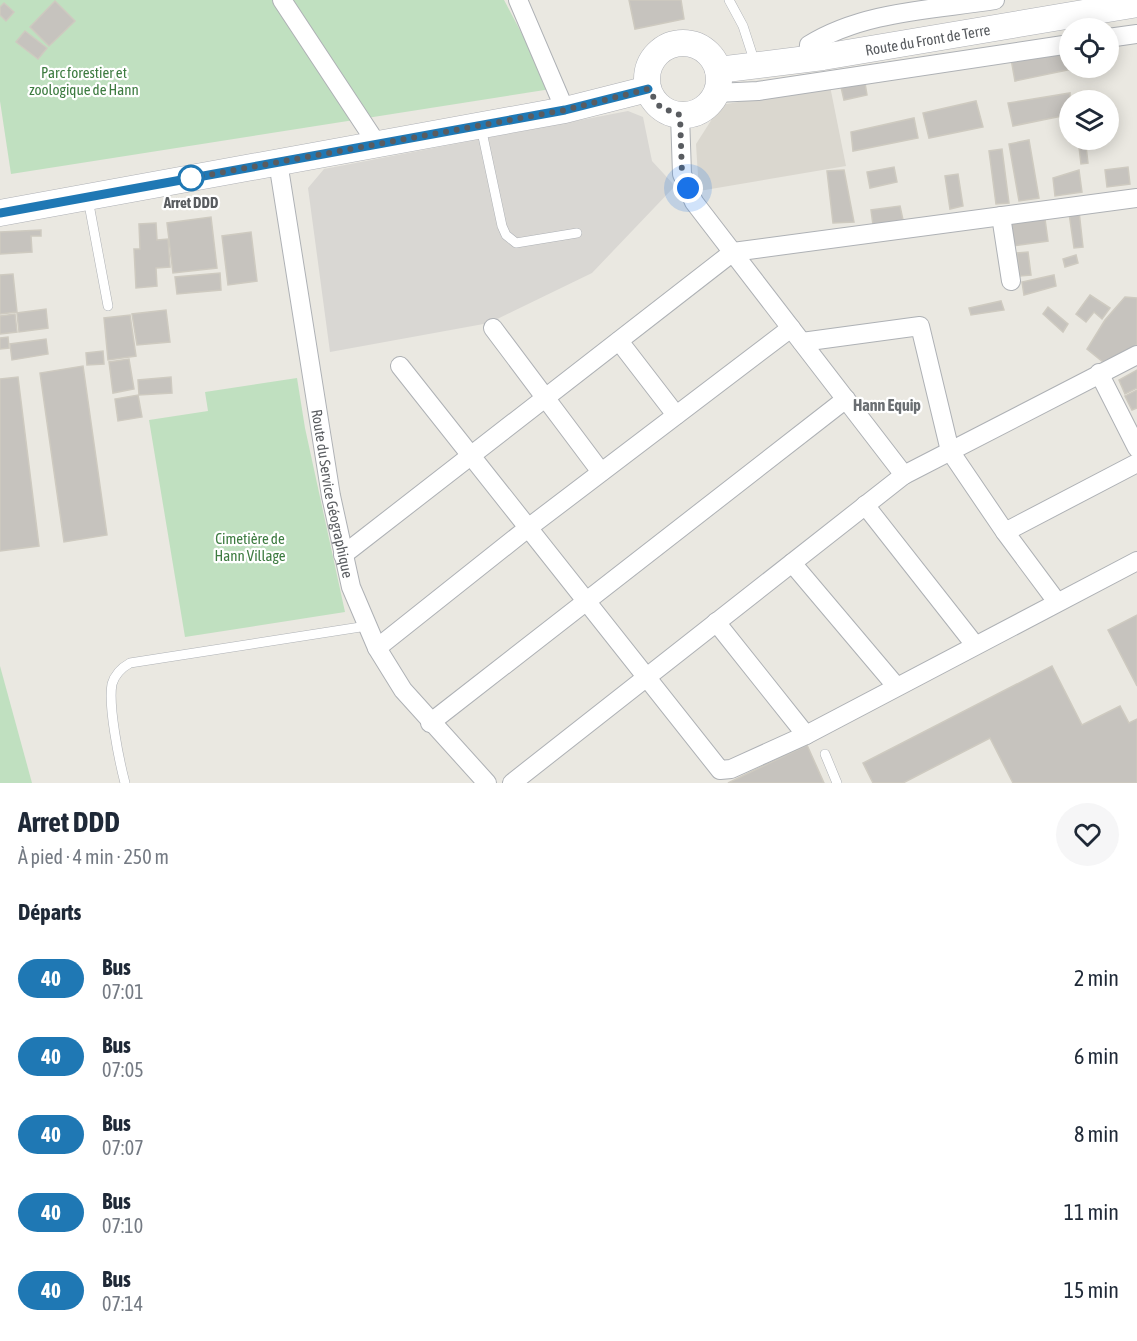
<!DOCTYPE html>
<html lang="fr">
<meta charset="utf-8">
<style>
:root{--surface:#fff;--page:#f6f6f7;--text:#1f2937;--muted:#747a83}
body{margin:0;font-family:"Asap Condensed",sans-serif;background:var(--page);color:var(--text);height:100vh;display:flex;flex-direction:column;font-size:22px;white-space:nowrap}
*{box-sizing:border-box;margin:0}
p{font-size:20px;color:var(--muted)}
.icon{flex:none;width:33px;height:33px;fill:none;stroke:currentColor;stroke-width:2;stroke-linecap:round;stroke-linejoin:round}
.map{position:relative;height:783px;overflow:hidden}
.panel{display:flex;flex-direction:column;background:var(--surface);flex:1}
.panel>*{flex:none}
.badge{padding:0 12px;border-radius:20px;font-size:21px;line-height:39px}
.buttons{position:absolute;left:1059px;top:18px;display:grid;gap:12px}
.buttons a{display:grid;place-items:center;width:60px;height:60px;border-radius:50%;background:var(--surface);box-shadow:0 3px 15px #0003;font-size:30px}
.you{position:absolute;width:30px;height:30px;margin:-15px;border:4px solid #fff;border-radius:50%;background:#1a73e8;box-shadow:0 0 0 9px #1a73e833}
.map>.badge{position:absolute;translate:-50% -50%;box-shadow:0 0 0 3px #fff}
h2{padding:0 18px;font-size:22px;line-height:54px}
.round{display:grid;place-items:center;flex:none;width:63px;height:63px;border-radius:32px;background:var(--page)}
.headline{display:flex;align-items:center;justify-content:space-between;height:102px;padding:0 18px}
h1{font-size:28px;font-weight:700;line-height:45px}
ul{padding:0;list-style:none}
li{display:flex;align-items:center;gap:18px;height:78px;padding:0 18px}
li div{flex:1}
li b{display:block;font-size:22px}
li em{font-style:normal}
li .badge{min-width:66px;font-weight:700;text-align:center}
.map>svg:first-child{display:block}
.industrial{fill:#d9d7d3}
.education{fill:#dad7cf}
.green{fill:#c0e0c0}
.building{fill:#c6c3be;stroke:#cecac0;stroke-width:1.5}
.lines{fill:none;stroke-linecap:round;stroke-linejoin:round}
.service-casing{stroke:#aeb1b5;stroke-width:10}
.minor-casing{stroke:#aeb1b5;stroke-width:20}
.secondary-casing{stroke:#aeb0b5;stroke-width:27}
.service{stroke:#fff;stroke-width:9}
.minor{stroke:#fff;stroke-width:18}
.secondary{stroke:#fff;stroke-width:26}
.line-casing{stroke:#fff;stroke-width:14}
.line{stroke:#1f78b4;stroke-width:9}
.walk{stroke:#595c60;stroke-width:6;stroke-dasharray:0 10.8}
.stop-dot{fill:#fff;stroke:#1f78b4;stroke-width:3}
.labels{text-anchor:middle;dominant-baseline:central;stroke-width:4.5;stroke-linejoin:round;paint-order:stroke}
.street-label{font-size:15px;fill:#595c60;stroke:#fff}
.park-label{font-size:15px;fill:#3d7b40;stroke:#fff}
.stop-label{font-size:15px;font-weight:bold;fill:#595c60;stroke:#fff}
.neighbourhood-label{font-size:16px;font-weight:bold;fill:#6a6e72;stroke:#fff}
</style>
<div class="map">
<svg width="1137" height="783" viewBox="0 0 1137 783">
<rect width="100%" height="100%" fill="#eae8e1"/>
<polygon class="industrial" points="628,111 643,117 652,161 675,186 592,273 489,323 330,352 308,188 324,169"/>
<polygon class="education" points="830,86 846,166 699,191 696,144 721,105"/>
<g class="green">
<polygon points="0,0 504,0 551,89 11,174 0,101"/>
<polygon points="297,378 305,428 345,612 185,637 149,420 208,411 205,392"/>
<polygon points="0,666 32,783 0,783"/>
</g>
<g class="building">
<polygon points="629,0 681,0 684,19 635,29"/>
<polygon points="55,1 75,21 49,46 30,27"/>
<polygon points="4,3 14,12 6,21 0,15 0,7"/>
<polygon points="25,31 47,48 38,59 16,42"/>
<polygon points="1070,51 1070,68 1077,68 1015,81 1011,59"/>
<polygon points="865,83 867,95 844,100 841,87"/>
<polygon points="1070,93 1070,129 1063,131 1062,116 1013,126 1008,103"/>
<polygon points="976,101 983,127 929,138 923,113"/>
<polygon points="914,118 918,138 853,151 851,132"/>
<polygon points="1029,140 1039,198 1019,201 1009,144"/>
<polygon points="1086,146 1088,163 1081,164 1079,147"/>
<polygon points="1002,149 1009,203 996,204 989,151"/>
<polygon points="894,167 897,182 870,188 867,172"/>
<polygon points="1128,167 1130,184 1107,187 1105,170"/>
<polygon points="844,170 854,222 833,223 827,171"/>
<polygon points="1079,170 1082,192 1055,196 1053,178"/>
<polygon points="958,174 963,206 950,209 945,176"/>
<polygon points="900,206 903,220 873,225 871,210"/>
<polygon points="1079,211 1083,247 1074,248 1069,213"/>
<polygon points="211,217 217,268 173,273 167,223"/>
<polygon points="1045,219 1048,241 1012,246 1010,224"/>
<polygon points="156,223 157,240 168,239 170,267 156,268 157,286 136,288 134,249 140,249 139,224"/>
<polygon points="41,230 41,236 31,236 32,252 0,254 0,232"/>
<polygon points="251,232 257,281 228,285 222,236"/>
<polygon points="1028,252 1031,275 1020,276 1017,253"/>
<polygon points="1076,255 1078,263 1065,267 1063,259"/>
<polygon points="220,273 221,290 177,294 175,277"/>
<polygon points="13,274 17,312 0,314 0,275"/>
<polygon points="1054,275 1056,286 1024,295 1022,282"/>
<polygon points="1090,295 1110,308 1102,319 1094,312 1086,322 1076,314"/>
<polygon points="1125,297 1137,298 1137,344 1116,362 1103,362 1087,349 1105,320"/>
<polygon points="1001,301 1004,310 971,315 969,308"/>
<polygon points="1048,307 1068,324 1063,332 1043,314"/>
<polygon points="46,309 48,328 19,332 17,313"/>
<polygon points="166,310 170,342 137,345 132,314"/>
<polygon points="15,314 17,332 0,334 0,316"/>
<polygon points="130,315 136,356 108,360 104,318"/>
<polygon points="8,337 9,348 0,349 0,338"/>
<polygon points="46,339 48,354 12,360 10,344"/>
<polygon points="103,351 104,364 87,365 86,353"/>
<polygon points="129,359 134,389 113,393 109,362"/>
<polygon points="83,366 107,535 64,542 40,373"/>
<polygon points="1137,370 1137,388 1125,394 1119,380"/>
<polygon points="18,377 39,546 0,551 0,379"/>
<polygon points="171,377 172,393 139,395 138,380"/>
<polygon points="1137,390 1137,408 1132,410 1125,396"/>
<polygon points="138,395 142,417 118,421 115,399"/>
<polygon points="1137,615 1137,686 1108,630"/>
<polygon points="1052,666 1082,725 1120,706 1129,723 1137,719 1137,783 1013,783 990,738 903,783 873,783 863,763"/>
<polygon points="807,745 824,783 728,783"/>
</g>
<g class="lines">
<defs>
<g id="service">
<polyline points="729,0 743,26 755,63"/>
<polyline points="481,127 502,226 506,235 516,243 577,233"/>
<polyline points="88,199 108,306"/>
<polyline points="825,754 837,783"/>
<path d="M125,783C119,760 108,706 112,684C115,674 121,668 130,663L367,626"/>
</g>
<g id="minor">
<polyline points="282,0 377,144"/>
<polyline points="518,0 565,110"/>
<polyline points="1108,38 1137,34"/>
<path d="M808,58L809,45C864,11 933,10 995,0"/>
<polyline points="716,93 758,91 1070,44"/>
<polyline points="680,115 682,174 694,202 904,475"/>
<path id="s1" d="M278,162L331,496L351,587L377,648L403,690L487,783"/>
<polyline points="1001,216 1011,281"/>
<polyline points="493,328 601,472"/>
<polyline points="619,341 676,415"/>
<polyline points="802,342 920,326 950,451 1005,532 1137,463"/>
<polyline points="400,366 720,770 731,769 806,735 1137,561"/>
<polyline points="1099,373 1137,448"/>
<polyline points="865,505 975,645"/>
<polyline points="1005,532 1057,602"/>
<polyline points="343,555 733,252 1137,198"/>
<polyline points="792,563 896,686"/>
<polyline points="716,622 806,735"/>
<polyline points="377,648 528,528 791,328"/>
<polyline points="430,723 846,399"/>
<polyline points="512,783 904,475 1137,355"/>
</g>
<g id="secondary">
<circle cx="683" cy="79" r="36"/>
<path id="s2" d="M718,70L823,57L1137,4"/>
<polyline points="0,213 565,110 648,89"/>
</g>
</defs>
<use href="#service" class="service-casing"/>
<use href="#minor" class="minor-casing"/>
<use href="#secondary" class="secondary-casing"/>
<use href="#service" class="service"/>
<use href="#minor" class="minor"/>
<use href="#secondary" class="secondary"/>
</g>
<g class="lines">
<defs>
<polyline id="line" points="0,213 565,110 648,89"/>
</defs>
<use href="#line" class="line-casing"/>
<use href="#line" class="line"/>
<polyline class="walk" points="191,178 565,110 648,89 660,107 680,115 682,174 688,188"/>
</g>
<circle class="stop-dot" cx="191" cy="178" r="12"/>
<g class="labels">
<g class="street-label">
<text stroke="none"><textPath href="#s2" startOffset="212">Route du Front de Terre</textPath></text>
<text stroke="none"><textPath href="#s1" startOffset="336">Route du Service Géographique</textPath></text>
</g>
<g class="park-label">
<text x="84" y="72">Parc forestier et<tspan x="84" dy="17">zoologique de Hann</tspan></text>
<text x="250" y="538">Cimetière de<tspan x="250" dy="17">Hann Village</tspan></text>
</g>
<g class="stop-label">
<text x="191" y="202">Arret DDD</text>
</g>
<g class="neighbourhood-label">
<text x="887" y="405">Hann Equip</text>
</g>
</g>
</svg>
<div class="buttons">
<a><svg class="icon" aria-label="locate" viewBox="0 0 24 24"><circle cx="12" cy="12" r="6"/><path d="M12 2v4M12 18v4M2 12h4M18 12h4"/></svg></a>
<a><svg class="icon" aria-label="layers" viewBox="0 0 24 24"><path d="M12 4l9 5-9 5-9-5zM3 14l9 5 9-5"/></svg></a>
</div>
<div class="you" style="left:688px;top:188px"></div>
</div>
<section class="panel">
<div class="headline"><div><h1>Arret DDD</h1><p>À pied · 4 min · 250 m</p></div><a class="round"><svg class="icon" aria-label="heart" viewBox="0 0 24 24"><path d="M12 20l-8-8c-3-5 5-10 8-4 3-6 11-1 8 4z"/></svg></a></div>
<h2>Départs</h2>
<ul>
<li><span class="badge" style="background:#1f78b4;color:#fff">40</span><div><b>Bus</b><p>07:01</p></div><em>2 min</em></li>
<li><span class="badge" style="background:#1f78b4;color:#fff">40</span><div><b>Bus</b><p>07:05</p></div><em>6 min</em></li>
<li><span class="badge" style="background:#1f78b4;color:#fff">40</span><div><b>Bus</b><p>07:07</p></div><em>8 min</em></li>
<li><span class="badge" style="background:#1f78b4;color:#fff">40</span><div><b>Bus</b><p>07:10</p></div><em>11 min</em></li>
<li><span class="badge" style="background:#1f78b4;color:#fff">40</span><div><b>Bus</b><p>07:14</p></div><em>15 min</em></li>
</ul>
</section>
